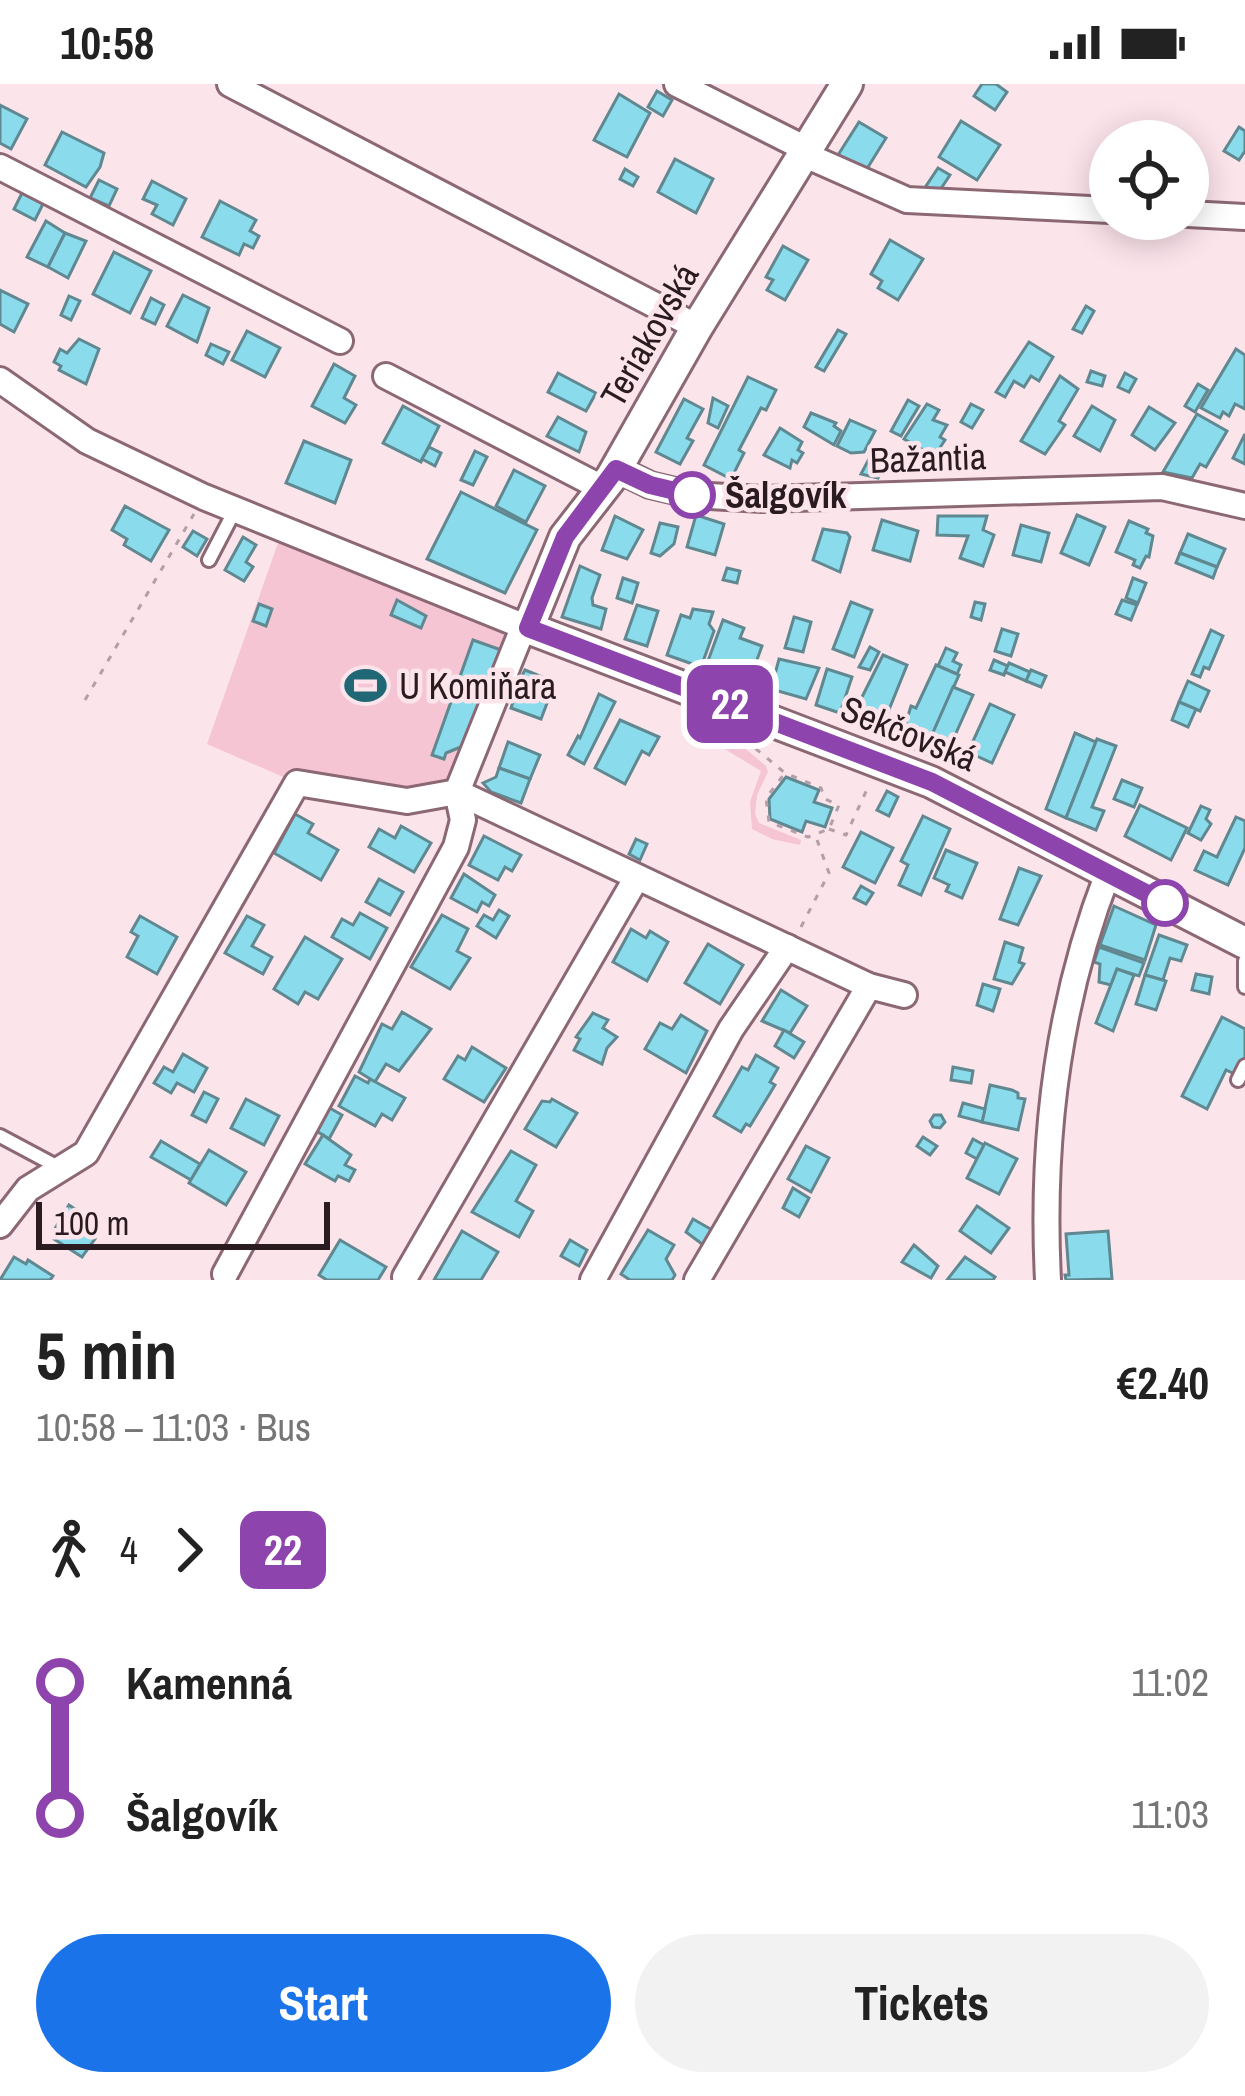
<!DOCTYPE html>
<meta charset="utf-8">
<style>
:root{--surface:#fff;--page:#f2f2f2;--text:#222;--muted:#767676;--accent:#1a73e8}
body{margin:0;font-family:"Archivo Narrow",sans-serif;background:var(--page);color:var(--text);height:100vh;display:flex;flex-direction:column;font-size:45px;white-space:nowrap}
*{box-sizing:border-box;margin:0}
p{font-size:39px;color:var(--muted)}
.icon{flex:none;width:66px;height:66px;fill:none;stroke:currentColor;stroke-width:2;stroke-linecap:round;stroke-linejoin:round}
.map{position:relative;height:1196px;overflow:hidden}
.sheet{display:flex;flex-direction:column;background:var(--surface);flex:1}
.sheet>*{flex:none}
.badge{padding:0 24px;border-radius:18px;font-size:42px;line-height:78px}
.tools{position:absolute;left:1089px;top:36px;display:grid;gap:24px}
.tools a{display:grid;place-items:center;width:120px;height:120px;border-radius:50%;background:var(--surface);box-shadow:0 6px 30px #0003;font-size:60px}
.scale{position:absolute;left:36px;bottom:30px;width:294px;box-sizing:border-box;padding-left:12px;border:6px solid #291b20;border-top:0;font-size:33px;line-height:42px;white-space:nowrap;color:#291b20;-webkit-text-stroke:9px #fce4eb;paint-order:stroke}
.map>.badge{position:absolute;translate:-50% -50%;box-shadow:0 0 0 6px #fff}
.legs{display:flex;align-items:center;gap:18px;height:132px;padding:0 36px;font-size:39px}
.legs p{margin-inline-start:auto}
.head{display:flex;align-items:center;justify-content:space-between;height:204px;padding:0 36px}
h1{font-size:66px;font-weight:700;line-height:90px}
.primary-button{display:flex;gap:24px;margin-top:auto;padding:24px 36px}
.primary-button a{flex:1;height:138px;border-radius:72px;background:var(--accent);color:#fff;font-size:48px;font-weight:700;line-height:138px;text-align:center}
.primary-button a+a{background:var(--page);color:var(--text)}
ul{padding:0 36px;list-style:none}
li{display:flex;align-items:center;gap:42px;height:132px;font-size:45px}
li i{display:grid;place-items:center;width:18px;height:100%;margin:0 15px;background:currentColor}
li i::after{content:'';width:30px;height:30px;margin:-15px;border:9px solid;border-radius:50%;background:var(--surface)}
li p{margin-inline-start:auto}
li:first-child i{background:linear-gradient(#0000 50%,currentColor 0)}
li:last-child i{background:linear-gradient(currentColor 50%,#0000 0)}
.status{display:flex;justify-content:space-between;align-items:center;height:84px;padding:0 60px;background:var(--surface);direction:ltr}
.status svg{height:33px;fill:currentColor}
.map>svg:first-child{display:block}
.green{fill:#f5c5d4}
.building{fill:#8adced;stroke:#608891;stroke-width:3}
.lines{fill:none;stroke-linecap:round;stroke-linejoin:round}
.service-casing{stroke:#8b6873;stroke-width:18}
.minor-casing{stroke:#8b6873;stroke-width:30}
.tertiary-casing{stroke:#8b6873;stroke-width:36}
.path{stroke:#b49fa6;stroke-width:3;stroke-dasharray:6 9;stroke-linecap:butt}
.service{stroke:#fff;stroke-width:12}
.minor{stroke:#fff;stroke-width:24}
.tertiary{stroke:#fff;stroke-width:30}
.line-1-casing{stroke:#fff;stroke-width:27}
.line-1{stroke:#8e44ad;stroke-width:18}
.stop-1-dot{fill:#fff;stroke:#8e44ad;stroke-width:6}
.labels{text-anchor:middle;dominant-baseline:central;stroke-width:9;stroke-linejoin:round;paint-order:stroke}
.street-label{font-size:36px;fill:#291b20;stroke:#fce4eb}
.stop-label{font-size:36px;font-weight:bold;fill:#291b20;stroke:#fce4eb;text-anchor:start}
.poi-label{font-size:36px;fill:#291b20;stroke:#fce4eb;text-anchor:start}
</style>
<div class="status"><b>10:58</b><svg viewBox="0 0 49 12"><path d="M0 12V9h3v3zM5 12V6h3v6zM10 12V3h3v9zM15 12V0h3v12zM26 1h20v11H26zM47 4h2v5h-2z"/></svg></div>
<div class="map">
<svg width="1245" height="1196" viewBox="0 0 1245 1196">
<rect width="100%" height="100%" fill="#fce4eb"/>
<g class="green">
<polygon points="283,445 528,544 457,708 297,699 207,660"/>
<polygon points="729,651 766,682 768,688 757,711 755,730 759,739 801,756 800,761 772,755 752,745 750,718 761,687 723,664"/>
</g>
<g class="building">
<polygon points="982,0 996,0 1007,8 995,26 974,12"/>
<polygon points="657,7 672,16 663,32 648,23"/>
<polygon points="619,10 650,29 627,73 594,56"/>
<polygon points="0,21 27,35 11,65 0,59"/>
<polygon points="961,37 1000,61 977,96 939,73"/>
<polygon points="859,38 886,54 865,88 838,71"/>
<polygon points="1239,43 1245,47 1245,67 1239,76 1224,67"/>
<polygon points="62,48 104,69 100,83 86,103 45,81"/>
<polygon points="675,75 713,95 696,129 658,108"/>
<polygon points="938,84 950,91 938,109 926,102"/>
<polygon points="625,85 638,93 633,102 620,95"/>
<polygon points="99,96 117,105 109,122 90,114"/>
<polygon points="152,97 186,115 173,141 152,130 157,121 143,115"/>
<polygon points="22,109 43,120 35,136 14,125"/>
<polygon points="220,117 256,136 250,147 259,152 253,164 244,160 239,171 202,153"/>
<polygon points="46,137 65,149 48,183 27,173"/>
<polygon points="65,149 86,157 68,194 48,183"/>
<polygon points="890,156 923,175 898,216 878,204 882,197 871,190"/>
<polygon points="783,162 808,176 785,216 767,206 773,196 766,193"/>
<polygon points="114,168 151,187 130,229 93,210"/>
<polygon points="0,206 28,220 14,248 0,240"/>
<polygon points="183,211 209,224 197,258 167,242"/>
<polygon points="69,212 80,217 71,236 61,231"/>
<polygon points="151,214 164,221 155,240 142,234"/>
<polygon points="1086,222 1094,227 1082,249 1073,245"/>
<polygon points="838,246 846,250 824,287 816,283"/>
<polygon points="247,247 280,264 265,293 232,276"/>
<polygon points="79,255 99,265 86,300 59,286 61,282 54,278 60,265 67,269"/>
<polygon points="1029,258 1053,273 1039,297 1031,292 1024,303 1014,297 1005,313 996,308"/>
<polygon points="211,260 229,268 223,280 206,271"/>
<polygon points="1236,265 1245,271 1245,325 1235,320 1229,332 1223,328 1220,334 1201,324"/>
<polygon points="334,280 355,292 344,314 356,321 345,339 312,322"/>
<polygon points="1091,287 1105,292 1102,302 1087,298"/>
<polygon points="558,289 596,309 586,327 548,308"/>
<polygon points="1125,289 1136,295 1129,308 1118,303"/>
<polygon points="1060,292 1078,305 1059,337 1065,341 1045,370 1021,357"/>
<polygon points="748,293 776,306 766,326 761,324 739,366 744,369 731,395 704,381"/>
<polygon points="1198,300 1208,306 1195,328 1185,322"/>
<polygon points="713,314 728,322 718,344 708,339"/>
<polygon points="684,315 703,325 687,354 693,357 680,380 656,368"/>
<polygon points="908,316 919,322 901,352 891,347"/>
<polygon points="927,320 939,326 933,336 947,341 940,353 945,356 939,365 934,373 929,370 926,375 928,369 904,355"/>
<polygon points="971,320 983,326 972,344 961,338"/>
<polygon points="403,322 439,342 421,378 383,359"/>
<polygon points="1092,322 1115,336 1100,367 1074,352"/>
<polygon points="1149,323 1175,339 1155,366 1132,351"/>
<polygon points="811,329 836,339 834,342 841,347 834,361 804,343"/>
<polygon points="1197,330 1227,347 1206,383 1200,380 1192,394 1163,388"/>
<polygon points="558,333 586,348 579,368 547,352"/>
<polygon points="850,336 875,347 864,368 851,369 837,362"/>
<polygon points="780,344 802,358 798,366 803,369 797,379 792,376 790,384 764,371"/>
<polygon points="1245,350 1245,380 1233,374"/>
<polygon points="304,357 351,376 335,419 286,399"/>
<polygon points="429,363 441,369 435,382 422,375"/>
<polygon points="475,367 487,373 473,401 461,396"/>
<polygon points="870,373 887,377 878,394 861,390"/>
<polygon points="514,386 545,402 526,438 496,422"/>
<polygon points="461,408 537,446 505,509 427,475"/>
<polygon points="125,422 169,446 151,477 124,461 127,455 112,446"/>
<polygon points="696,431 724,440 715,471 687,463"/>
<polygon points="1077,431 1105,443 1089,481 1061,469"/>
<polygon points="615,432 643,446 627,475 602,466"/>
<polygon points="938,432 987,432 983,446 994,451 983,482 960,474 968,452 937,451"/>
<polygon points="882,436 918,447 910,477 873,466"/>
<polygon points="1129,437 1148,445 1146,449 1153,452 1149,473 1146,472 1140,484 1133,481 1135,476 1116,468"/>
<polygon points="660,439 678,443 674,460 660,472 651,469"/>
<polygon points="1021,441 1049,449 1041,478 1013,471"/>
<polygon points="823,445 847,449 850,453 840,488 813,476"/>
<polygon points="193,447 207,455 197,472 183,463"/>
<polygon points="1188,450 1225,465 1217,483 1180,469"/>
<polygon points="243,453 256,461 246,478 253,483 244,497 225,486"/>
<polygon points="1180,469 1217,483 1213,494 1176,479"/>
<polygon points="580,482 600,491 592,514 593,521 606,525 601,545 562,533"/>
<polygon points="727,484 740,487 737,499 723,496"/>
<polygon points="623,494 638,499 632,519 617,514"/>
<polygon points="1133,494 1146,499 1138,519 1126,514"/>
<polygon points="397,516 426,532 421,544 391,531"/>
<polygon points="1122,516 1137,521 1131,536 1116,530"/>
<polygon points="851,518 872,526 854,573 833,565"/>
<polygon points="975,518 985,520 981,536 971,533"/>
<polygon points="259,520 272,525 266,542 253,537"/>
<polygon points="637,521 658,527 647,562 625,555"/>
<polygon points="693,525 713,528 709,540 714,547 701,583 667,571 681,531 690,534"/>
<polygon points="794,533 811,538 803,568 785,564"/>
<polygon points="723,536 744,544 740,554 762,562 754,584 748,588 734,583 730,593 705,585"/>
<polygon points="1002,545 1018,550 1011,572 995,567"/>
<polygon points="1211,546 1223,552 1209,585 1204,583 1200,593 1192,590"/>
<polygon points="473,556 501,566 468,660 446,669 444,675 432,671"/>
<polygon points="870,563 879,568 870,586 859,583"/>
<polygon points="946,564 957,569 953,577 961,581 957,590 938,582"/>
<polygon points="883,571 907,581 882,643 853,631"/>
<polygon points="779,575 819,584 806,615 771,605"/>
<polygon points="994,576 1008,582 1004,591 990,586"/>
<polygon points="1009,579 1030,588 1026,597 1005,588"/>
<polygon points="936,581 959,591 924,669 900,658 911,622 916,624"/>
<polygon points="827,585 852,593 840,629 816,621"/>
<polygon points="525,586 555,598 541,635 511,624 516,609 513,608"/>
<polygon points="1031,586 1046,592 1041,603 1026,597"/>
<polygon points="1188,597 1209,607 1200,627 1179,618"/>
<polygon points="953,603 973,611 944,676 924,669"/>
<polygon points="599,610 615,618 584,680 568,671 578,652 580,654"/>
<polygon points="1179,618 1196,625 1188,643 1172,636"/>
<polygon points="990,620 1014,631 992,679 968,668"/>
<polygon points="620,636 659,653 649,671 642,667 625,700 595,684"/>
<polygon points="1075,649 1096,658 1066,734 1046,725"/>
<polygon points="1097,655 1116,662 1092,723 1104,727 1096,746 1066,734"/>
<polygon points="508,658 540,671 530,695 499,684"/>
<polygon points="499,684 530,695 521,719 491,708 483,699 496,693"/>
<polygon points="786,693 819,706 814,718 832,724 825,743 806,737 802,748 770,735 769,715"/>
<polygon points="1122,696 1142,704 1134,723 1114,715"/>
<polygon points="887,707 898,713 889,732 877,726"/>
<polygon points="1140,721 1187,744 1171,776 1125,752"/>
<polygon points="1201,722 1210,726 1206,735 1211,740 1201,756 1188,749"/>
<polygon points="295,730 313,740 308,749 338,766 321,796 274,769"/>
<polygon points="923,732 950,745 921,811 899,801 908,781 901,777"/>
<polygon points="1236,733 1245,737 1245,764 1228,801 1195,786 1204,767 1217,773"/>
<polygon points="401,742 431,759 414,788 369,763 379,745 395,754"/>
<polygon points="861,748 893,764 875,799 843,783"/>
<polygon points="484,752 521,771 512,787 505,783 498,796 469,781"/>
<polygon points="636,755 647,760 640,776 629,770"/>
<polygon points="946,766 977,779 962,814 946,807 949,801 934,794"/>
<polygon points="1019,784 1041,792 1018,841 1000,835"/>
<polygon points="464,790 495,811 489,822 482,818 477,828 451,814"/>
<polygon points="379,795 403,808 390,831 366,818"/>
<polygon points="861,802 873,809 866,820 854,814"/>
<polygon points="1114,822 1156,841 1145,876 1100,861"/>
<polygon points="499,826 509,832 496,854 477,842 484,831 493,836"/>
<polygon points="360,829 387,844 370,875 332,853 342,835 353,841"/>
<polygon points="442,831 468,845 457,867 470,874 450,905 411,883"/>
<polygon points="140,832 177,853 157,890 127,873 138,852 131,848"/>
<polygon points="247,832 264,841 252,862 272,873 263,890 225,869"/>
<polygon points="631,845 646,854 650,847 668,858 647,897 613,878"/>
<polygon points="1159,851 1187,861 1181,877 1170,874 1163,896 1145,891"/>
<polygon points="305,853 342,875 318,915 305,908 298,920 274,905"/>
<polygon points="1005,858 1023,864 1019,878 1024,880 1012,900 994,895"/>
<polygon points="708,860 743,881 720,920 685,899"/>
<polygon points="1099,863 1144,879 1139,892 1117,885 1111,901 1099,898 1100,880 1094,878"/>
<polygon points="1117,885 1134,891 1113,947 1096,939"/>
<polygon points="1196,890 1212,893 1209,910 1192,906"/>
<polygon points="1145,891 1166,897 1156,926 1136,920"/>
<polygon points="983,900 1000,905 993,927 977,921"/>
<polygon points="781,906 807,922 790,949 762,937"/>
<polygon points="402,928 431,945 399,987 386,980 375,998 359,988 382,940 392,945"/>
<polygon points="593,929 608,936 603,944 617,953 607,964 602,980 574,966 580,955 576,953"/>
<polygon points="681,931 707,947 686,989 645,965 660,939 672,945"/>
<polygon points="1222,933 1245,945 1245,975 1237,991 1226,986 1207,1025 1182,1012"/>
<polygon points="784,946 804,958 794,974 775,962"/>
<polygon points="472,963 506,984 484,1018 444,995 458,972 465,976"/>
<polygon points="183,970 207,984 194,1008 177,999 171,1009 154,999 164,983 173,988"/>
<polygon points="756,971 778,984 770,998 775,1001 750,1042 746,1040 741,1048 714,1032 742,983 748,986"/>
<polygon points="953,983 973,987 971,999 951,996"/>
<polygon points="355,992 368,999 370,995 405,1014 392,1036 382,1030 375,1042 339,1022"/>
<polygon points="990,1001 1012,1006 1018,1009 1018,1014 1025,1015 1018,1046 982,1038"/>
<polygon points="204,1008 218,1015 206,1038 192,1031"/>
<polygon points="246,1015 279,1032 264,1061 231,1044"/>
<polygon points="552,1015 577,1029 556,1063 525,1045 542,1017 550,1018"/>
<polygon points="963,1019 985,1025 982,1038 959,1032"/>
<polygon points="328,1023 342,1031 329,1055 315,1046"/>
<polygon points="934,1031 941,1031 945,1038 940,1044 933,1043 930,1037"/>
<polygon points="323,1051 351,1071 345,1081 355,1086 349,1097 338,1092 335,1097 305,1080"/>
<polygon points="923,1053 937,1062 930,1071 917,1062"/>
<polygon points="973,1055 984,1061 977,1075 966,1069"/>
<polygon points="161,1057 200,1080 191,1096 151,1073"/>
<polygon points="985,1059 1017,1075 999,1110 967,1094"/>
<polygon points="806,1062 829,1074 811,1108 788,1095"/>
<polygon points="209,1066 246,1088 226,1121 189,1099"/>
<polygon points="511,1067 536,1081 516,1117 533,1127 519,1153 472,1128"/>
<polygon points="793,1104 809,1114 799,1133 783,1124"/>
<polygon points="69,1121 97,1140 90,1152 95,1155 82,1173 54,1155 61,1145 56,1143"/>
<polygon points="977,1122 1009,1144 991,1169 960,1147"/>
<polygon points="693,1135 714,1147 706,1163 686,1148"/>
<polygon points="648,1146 674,1161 666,1175 675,1191 672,1196 630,1196 621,1190"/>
<polygon points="462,1147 498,1168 481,1196 434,1196"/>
<polygon points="1108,1147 1112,1195 1066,1196 1065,1191 1069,1191 1066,1150"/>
<polygon points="340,1156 386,1183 378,1196 327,1196 319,1191"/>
<polygon points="570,1156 587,1166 579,1182 561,1172"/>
<polygon points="914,1161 938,1182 931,1194 902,1178"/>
<polygon points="14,1173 26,1180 28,1176 53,1192 50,1196 0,1196"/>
<polygon points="965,1173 995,1193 993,1196 947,1196"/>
</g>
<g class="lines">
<defs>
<g id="service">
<polyline points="209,476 235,426"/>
<polyline points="1245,877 1245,903"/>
<polyline points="1238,996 1245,982"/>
<polyline points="0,1052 60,1084"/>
</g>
<g id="minor">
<polyline points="230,0 697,243"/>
<polyline points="677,0 806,65"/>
<polyline points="803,70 907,116 1110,126"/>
<polyline points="0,83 340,257"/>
<polyline points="1188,130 1245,133"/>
<polyline points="386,292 604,405"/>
<polyline points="0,296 87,357 204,413 528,544 519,554 457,708"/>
<polyline points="617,385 650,401 692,411 762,415 1162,403 1245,422"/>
<polyline points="457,708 869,902 904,911"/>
<polyline points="0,1141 28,1105 86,1069 297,699 407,717 457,708"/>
<polyline points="225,1190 456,763 463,736 457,708"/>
<polyline points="405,1193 637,793"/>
<polyline points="593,1196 731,945 787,863"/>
<polyline points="697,1196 869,902"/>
<path d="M1048,1196C1041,1058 1058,918 1108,789"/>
</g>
<polyline id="tertiary" points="847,0 697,243 611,394 565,453 528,544 931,698 1245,859"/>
</defs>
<use href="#service" class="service-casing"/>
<use href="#minor" class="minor-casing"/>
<use href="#tertiary" class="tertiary-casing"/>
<g class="path">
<polyline points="85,616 194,430"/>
<polyline points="744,655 785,689 821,704 825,715 839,721 829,745 808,753 769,738 766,714 785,689"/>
<polyline points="829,745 846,751 869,701"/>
<polyline points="801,843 829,789 816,753"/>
</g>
<use href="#service" class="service"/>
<use href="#minor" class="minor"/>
<use href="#tertiary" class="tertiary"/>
</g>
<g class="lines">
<defs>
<polyline id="line-1" points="692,411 650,401 616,385 565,453 528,544 932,698 1165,819"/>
</defs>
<use href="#line-1" class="line-1-casing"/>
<use href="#line-1" class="line-1"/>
</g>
<defs>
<symbol id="stadium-bare" viewBox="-9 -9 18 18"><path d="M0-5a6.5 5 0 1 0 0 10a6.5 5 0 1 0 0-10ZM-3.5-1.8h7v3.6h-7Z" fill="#206875" stroke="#fce4eb" stroke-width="2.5" paint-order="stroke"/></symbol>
</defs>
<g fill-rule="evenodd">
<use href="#stadium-bare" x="336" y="572" width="59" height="59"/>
</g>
<g class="stop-1-dot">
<circle cx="692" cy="411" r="21"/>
<circle cx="1165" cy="819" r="21"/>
</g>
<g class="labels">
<g class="street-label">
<text transform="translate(649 251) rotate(-60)">Teriakovská</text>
<text transform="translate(928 374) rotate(-2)">Bažantia</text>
<text transform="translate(909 649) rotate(22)">Sekčovská</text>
</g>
<g class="stop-label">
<text x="725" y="411">Šalgovík</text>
</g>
<g class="poi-label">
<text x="399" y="602">U Komiňara</text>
</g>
</g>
</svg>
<div class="tools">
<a><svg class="icon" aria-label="locate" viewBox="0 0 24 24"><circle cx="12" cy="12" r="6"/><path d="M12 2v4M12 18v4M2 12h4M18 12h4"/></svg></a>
</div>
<div class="scale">100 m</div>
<b class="badge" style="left:730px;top:620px;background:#8e44ad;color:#fff">22</b>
</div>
<section class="sheet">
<div class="head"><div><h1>5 min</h1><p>10:58 – 11:03 · Bus</p></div><b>€2.40</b></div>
<div class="legs"><svg class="icon" aria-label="walk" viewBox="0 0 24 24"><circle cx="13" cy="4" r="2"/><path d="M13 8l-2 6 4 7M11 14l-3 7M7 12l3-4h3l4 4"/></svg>4<svg class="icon" aria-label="forward" viewBox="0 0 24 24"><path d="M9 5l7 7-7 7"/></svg><b class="badge" style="background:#8e44ad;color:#fff">22</b></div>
<ul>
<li><i style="color:#8e44ad"></i><b>Kamenná</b><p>11:02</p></li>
<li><i style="color:#8e44ad"></i><b>Šalgovík</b><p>11:03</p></li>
</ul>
<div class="primary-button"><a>Start</a><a>Tickets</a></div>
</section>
